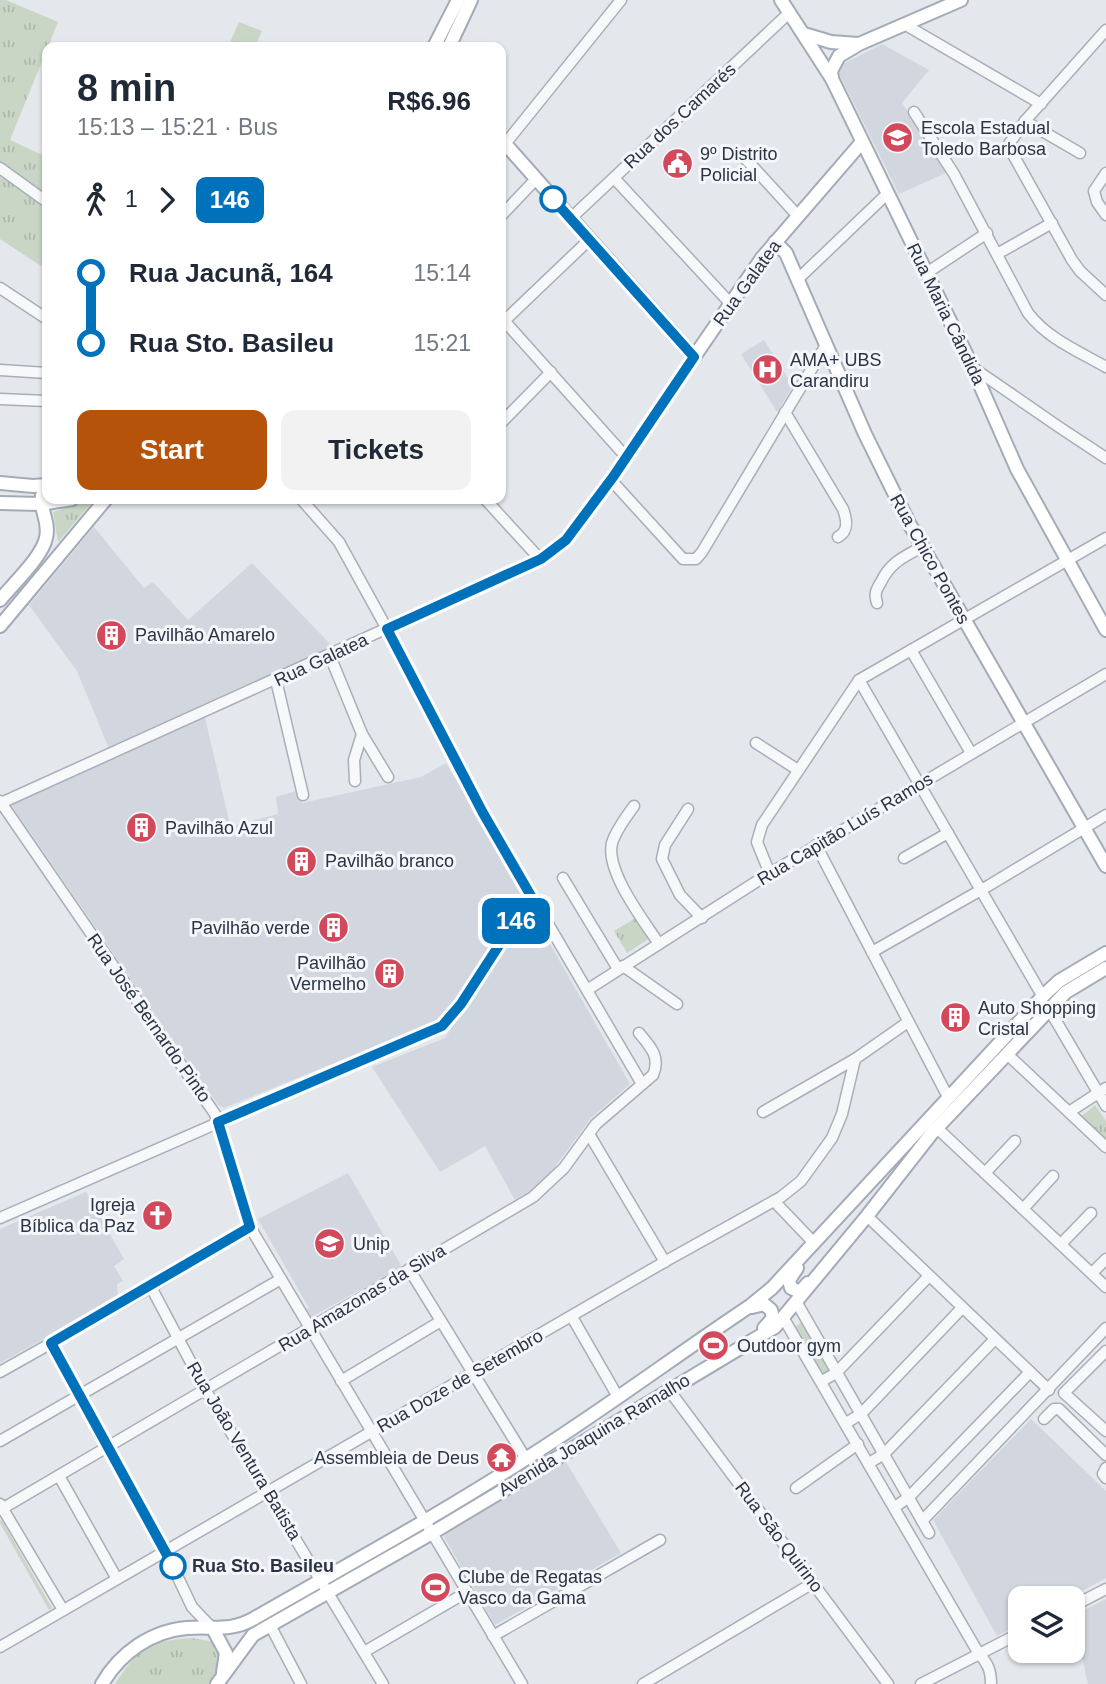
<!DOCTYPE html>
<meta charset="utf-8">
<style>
:root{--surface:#fff;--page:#f2f2f3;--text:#1f2937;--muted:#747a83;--accent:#b45309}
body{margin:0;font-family:Arial,sans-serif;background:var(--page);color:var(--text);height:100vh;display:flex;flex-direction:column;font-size:26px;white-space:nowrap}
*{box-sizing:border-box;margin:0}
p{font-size:23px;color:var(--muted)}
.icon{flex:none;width:38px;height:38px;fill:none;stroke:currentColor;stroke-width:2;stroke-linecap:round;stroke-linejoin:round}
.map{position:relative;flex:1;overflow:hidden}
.drawer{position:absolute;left:42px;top:42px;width:464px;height:462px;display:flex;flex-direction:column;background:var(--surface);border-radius:14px;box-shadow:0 2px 5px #0004}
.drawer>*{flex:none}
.badge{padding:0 14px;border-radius:10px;font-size:24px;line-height:46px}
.buttons{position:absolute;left:1008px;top:1586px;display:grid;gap:14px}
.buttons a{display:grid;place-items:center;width:77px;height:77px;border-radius:14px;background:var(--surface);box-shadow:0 2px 5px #0004;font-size:35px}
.map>.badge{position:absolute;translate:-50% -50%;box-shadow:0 0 0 4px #fff}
.legs{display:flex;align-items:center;gap:10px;height:77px;padding:0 35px;font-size:23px}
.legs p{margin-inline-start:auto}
.summary{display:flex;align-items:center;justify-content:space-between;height:119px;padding:0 35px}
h1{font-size:38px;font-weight:700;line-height:52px}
.primary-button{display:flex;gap:14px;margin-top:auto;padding:14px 35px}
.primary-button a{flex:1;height:80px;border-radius:14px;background:var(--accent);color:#fff;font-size:28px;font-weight:700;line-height:80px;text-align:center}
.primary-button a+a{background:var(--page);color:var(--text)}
ul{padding:0 35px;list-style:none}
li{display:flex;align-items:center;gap:24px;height:70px;font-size:26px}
li i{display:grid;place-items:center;width:10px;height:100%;margin:0 9px;background:currentColor}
li i::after{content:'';width:18px;height:18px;margin:-9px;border:5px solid;border-radius:50%;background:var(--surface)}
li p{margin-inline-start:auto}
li:first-child i{background:linear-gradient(#0000 50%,currentColor 0)}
li:last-child i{background:linear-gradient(currentColor 50%,#0000 0)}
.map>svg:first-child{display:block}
.built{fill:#d2d6de}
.green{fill:#c9d6c5}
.park{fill:url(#park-tufts)}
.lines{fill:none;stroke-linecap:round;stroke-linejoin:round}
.minor-casing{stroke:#a9aeb7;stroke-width:13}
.major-casing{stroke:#a3abb8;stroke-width:16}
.minor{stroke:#f7f8fa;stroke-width:10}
.major{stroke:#fff;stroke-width:12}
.line-1-casing{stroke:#fff;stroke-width:16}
.line-1{stroke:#0072bc;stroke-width:10}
.stop-1-dot{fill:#fff;stroke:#0072bc;stroke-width:3.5}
.labels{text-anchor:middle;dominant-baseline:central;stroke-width:6;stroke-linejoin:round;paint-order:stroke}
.street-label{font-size:18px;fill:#2b3445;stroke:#f4f6f9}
.poi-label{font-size:18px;fill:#2b3445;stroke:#f4f6f9;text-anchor:start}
.stop-label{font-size:18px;font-weight:bold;fill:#2b3445;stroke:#f4f6f9;text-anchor:start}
</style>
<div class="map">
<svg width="1106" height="1684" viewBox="0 0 1106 1684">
<defs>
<pattern id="park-tufts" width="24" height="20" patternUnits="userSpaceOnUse" patternTransform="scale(1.75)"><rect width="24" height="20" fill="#c9d6c5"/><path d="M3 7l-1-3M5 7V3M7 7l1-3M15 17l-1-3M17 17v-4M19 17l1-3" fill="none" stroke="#adb8ab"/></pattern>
</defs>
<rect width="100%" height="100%" fill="#e4e7ec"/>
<g class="built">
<polygon points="882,44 929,70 902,103 948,172 899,194 839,74 843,64"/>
<polygon points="764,340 793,386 777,412 741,354"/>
<polygon points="94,527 144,588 153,582 188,620 252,563 334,648 203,709 230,825 232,826 278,814 276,797 299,790 302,803 421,777 446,763 523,893 446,1015 438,1021 224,1108 218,1105 5,796 110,751 77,671 29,605"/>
<polygon points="521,924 547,939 630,1084 591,1118 543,1183 515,1200 485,1146 440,1172 372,1067 445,1038"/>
<polygon points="348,1173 402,1267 311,1317 306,1310 309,1308 258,1219"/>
<polygon points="86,1192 124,1259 114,1266 123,1281 117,1284 118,1298 0,1363 0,1229"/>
<polygon points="1031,1419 1106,1491 1106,1578 1069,1598 1020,1598 1020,1624 997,1636 933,1520"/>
<polygon points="566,1462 621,1553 495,1625 444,1537 445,1534"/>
<polygon points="1106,1599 1106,1684 1088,1684 1073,1616"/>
</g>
<g class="green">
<polygon points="239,22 262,31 255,47 228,47"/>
<polygon points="802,1322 830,1370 823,1375 795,1327"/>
<polygon points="1,1519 52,1608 49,1610 0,1523"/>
</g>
<g class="park">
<polygon points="0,0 6,0 58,22 10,140 47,157 47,270 0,239"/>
<polygon points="93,500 93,501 58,542 53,512"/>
<polygon points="637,917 650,938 627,953 614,931"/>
<polygon points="1095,1105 1106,1121 1106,1139 1082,1116"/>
<path d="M192,1638L214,1642L222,1659L209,1684H115C139,1647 148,1641 192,1638Z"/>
</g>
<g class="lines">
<defs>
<g id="minor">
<polyline points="904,24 1041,104"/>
<polyline points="1106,30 1025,121 1009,144 1011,151 1072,260 1080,271 1106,295"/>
<path d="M914,112L954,174L1028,313C1048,339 1078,351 1106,367"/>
<polyline points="1025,121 1080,153"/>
<polyline points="505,144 621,0"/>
<polyline points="744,157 798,216"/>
<polyline points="0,168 47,202"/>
<polyline points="1106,173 1094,191 1097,202 1106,215"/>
<polyline points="614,178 730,303"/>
<polyline points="500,217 536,179"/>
<polyline points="570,219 789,13"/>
<polyline points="997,254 1052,223"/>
<polyline points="928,272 987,233"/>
<polyline points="797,280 887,194"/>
<polyline points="0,288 47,319"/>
<polyline points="500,316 627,458"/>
<polyline points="501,324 589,240"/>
<polyline points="972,367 1059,427 1106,458"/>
<polyline points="0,370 47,373"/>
<polyline points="0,399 47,401"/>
<path d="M785,412L843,509C847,520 849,531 838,537"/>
<polyline points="500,424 551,372"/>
<polyline points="611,480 683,559 696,559 702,552 826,345"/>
<polyline points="301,499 339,542 392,638 483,813 642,1084"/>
<polyline points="485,499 540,559"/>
<path d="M877,603C874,594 876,590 881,582C890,563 903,557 922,547"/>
<polyline points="911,650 971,753"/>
<polyline points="330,656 362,734 354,760 355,781"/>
<polyline points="276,680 303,795"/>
<polyline points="859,680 1043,997"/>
<polyline points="362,734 388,777"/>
<polyline points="756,743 798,770"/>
<polyline points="0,801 215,1114 250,1227 522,1684"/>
<polyline points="1,803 540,559 566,540 613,477 694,357"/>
<path d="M634,806C626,817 616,830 612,843C605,871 644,921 659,944"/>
<polyline points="688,809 665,845 662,859 680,895 702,918"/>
<polyline points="816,845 948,1097"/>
<polyline points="904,858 948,833"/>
<polyline points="770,874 757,842 762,825 859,680 1106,538"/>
<polyline points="563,878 618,969"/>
<polyline points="872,952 988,886 1106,815"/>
<polyline points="623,966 677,1004"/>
<polyline points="587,990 762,878 1106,674"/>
<polyline points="1049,1009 1106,1106"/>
<polyline points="1007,1054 1106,1147"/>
<polyline points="763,1112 855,1059 908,1022"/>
<polyline points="1069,1112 1106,1088"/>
<polyline points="937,1128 1106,1287"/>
<polyline points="589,1134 665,1262"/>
<polyline points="985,1173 1015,1141"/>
<polyline points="774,1201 814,1243"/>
<polyline points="1023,1209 1053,1176"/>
<polyline points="867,1216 1049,1390"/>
<polyline points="0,1218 442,1025 461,1004 531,896"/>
<polyline points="1061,1244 1091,1213"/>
<polyline points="409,1269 526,1459"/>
<polyline points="1092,1273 1106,1259"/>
<polyline points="151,1287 206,1391 383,1684"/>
<polyline points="797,1303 929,1533"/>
<polyline points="572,1317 618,1397"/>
<path d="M784,1319L979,1654C988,1663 991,1671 991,1684"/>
<polyline points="51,1343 172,1565 192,1607 213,1629"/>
<polyline points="1106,1351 1064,1393 1106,1431"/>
<polyline points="0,1372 151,1287 250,1227"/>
<polyline points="341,1381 441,1321"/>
<polyline points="822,1381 836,1373 929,1276"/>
<polyline points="669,1390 888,1684"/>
<polyline points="1044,1419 1054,1409 1059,1409 1106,1455"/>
<polyline points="846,1423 861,1414 962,1308"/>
<polyline points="0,1441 281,1279"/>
<polyline points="869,1463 884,1454 995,1339"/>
<polyline points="1106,1468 1103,1474 1106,1478"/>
<polyline points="59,1476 117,1579"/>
<polyline points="796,1488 858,1444"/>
<polyline points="0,1504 63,1610"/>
<polyline points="895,1507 909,1497 1030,1372"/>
<path d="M0,1510L533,1197L564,1168L596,1124L653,1075C661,1057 650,1046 639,1033"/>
<polyline points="922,1521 1106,1328"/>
<polyline points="1073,1606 1106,1589"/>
<polyline points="270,1625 301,1684"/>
<polyline points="493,1636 660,1540"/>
<polyline points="0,1647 666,1261 781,1197 801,1181 832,1138 842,1114 855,1059"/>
<polyline points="364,1652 467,1592"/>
<polyline points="643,1684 813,1583"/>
<polyline points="921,1684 1020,1633"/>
</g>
<g id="major">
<polyline points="781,0 832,79 970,362 1017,469 1106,630"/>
<polyline points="804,34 831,42 858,44"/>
<polyline points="434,47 458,0"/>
<polyline points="449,47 471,0"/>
<polyline points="832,79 831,71 839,56 859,44 961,0"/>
<polyline points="500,138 694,357 762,258 862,142"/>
<polyline points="775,242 786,253 865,434 910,525 1106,866"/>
<polyline points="0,483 33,486 47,485"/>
<polyline points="0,503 40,504 72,499"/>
<path d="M0,600C13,584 42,557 46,538C51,518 33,503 47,485"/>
<polyline points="0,626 106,499"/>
<polyline points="797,1268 789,1280 791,1288 800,1292 808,1283"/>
<polyline points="752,1307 764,1304 771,1310 773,1318 764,1328"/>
<polyline points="213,1629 226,1653 223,1672"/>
<path d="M102,1684C120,1653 151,1631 187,1628C211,1626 231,1632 253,1619C345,1566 438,1516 527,1458C603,1410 675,1356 750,1306L772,1288L1044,995L1059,981L1106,953"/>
<polyline points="217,1684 253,1635 432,1533 775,1327 867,1216 932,1133 1066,992 1106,968"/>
</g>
</defs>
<use href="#minor" class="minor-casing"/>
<use href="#major" class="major-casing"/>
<use href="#minor" class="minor"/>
<use href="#major" class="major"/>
</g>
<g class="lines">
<defs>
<polyline id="line-1" points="173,1566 51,1343 250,1227 218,1122 442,1026 461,1004 531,896 483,813 387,629 541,559 566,540 613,477 694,357 553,199"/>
</defs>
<use href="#line-1" class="line-1-casing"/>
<use href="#line-1" class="line-1"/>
</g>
<defs>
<symbol id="school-disc" viewBox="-11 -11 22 22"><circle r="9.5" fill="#d1495b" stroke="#f4f6f9"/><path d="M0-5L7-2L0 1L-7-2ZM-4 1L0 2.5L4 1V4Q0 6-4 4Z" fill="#fff"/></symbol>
<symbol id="civic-disc" viewBox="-11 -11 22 22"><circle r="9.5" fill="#d1495b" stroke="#f4f6f9"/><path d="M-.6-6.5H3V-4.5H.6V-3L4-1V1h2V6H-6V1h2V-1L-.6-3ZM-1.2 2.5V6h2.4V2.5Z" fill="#fff"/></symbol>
<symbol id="hospital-disc" viewBox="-11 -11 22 22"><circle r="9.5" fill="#d1495b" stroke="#f4f6f9"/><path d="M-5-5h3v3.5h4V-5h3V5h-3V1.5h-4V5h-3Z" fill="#fff"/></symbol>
<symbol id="building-disc" viewBox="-11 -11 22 22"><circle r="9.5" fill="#d1495b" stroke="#f4f6f9"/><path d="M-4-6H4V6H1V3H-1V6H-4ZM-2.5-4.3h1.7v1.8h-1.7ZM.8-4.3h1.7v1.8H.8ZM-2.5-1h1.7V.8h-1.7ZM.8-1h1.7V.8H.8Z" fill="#fff"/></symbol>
<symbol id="church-disc" viewBox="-11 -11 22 22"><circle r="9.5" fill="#d1495b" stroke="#f4f6f9"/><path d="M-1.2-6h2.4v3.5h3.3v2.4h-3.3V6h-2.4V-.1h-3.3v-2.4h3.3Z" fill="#fff"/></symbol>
<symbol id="university-disc" viewBox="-11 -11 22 22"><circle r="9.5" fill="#d1495b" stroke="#f4f6f9"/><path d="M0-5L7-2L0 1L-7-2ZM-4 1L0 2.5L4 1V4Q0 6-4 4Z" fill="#fff"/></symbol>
<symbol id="stadium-disc" viewBox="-11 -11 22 22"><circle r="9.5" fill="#d1495b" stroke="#f4f6f9"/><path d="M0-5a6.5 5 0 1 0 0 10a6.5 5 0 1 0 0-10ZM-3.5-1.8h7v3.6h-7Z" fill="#fff"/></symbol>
<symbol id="temple-disc" viewBox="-11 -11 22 22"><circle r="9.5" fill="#d1495b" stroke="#f4f6f9"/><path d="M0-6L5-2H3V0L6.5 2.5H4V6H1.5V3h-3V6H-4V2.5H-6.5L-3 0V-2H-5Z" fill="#fff"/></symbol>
</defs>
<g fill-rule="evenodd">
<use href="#school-disc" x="880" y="120" width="35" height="35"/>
<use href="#civic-disc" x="660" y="146" width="35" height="35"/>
<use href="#hospital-disc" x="750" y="352" width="35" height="35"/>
<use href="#building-disc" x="94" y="618" width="35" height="35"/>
<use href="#building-disc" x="124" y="810" width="35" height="35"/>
<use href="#building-disc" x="284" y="844" width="35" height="35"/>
<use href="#building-disc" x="316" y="910" width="35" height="35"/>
<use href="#building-disc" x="372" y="956" width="35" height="35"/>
<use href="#building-disc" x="938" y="1000" width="35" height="35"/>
<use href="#church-disc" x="140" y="1198" width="35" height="35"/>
<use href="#university-disc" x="312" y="1226" width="35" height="35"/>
<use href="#stadium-disc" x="696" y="1328" width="35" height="35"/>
<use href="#temple-disc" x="484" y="1440" width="35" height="35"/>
<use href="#stadium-disc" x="418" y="1570" width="35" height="35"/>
</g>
<g class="stop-1-dot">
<circle cx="553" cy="199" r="12"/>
<circle cx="173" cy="1566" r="12"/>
</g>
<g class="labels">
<g class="street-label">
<text transform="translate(680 116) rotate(-43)">Rua dos Camarés</text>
<text transform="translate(747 283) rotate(-54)">Rua Galatea</text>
<text transform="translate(946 314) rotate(64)">Rua Maria Cândida</text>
<text transform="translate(930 559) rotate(61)">Rua Chico Pontes</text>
<text transform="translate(321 660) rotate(-25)">Rua Galatea</text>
<text transform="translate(845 829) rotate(-31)">Rua Capitão Luís Ramos</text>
<text transform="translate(149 1018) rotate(55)">Rua José Bernardo Pinto</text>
<text transform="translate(362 1298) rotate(-31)">Rua Amazonas da Silva</text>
<text transform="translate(460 1381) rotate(-30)">Rua Doze de Setembro</text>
<text transform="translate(594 1435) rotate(-31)">Avenida Joaquina Ramalho</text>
<text transform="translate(244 1451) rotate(59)">Rua João Ventura Batista</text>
<text transform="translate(779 1537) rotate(53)">Rua São Quirino</text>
</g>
<g class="poi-label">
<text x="921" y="128">Escola Estadual<tspan x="921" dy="21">Toledo Barbosa</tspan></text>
<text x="700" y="154">9º Distrito<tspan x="700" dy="21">Policial</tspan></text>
<text x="790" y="360">AMA+ UBS<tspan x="790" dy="21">Carandiru</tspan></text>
<text x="135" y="635">Pavilhão Amarelo</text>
<text x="165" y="828">Pavilhão Azul</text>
<text x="325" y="861">Pavilhão branco</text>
<text x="310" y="928" text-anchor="end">Pavilhão verde</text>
<text x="366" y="963" text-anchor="end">Pavilhão<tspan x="366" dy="21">Vermelho</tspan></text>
<text x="978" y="1008">Auto Shopping<tspan x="978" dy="21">Cristal</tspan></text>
<text x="135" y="1205" text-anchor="end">Igreja<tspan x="135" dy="21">Bíblica da Paz</tspan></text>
<text x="353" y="1244">Unip</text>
<text x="737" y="1346">Outdoor gym</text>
<text x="479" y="1458" text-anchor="end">Assembleia de Deus</text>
<text x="458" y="1577">Clube de Regatas<tspan x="458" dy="21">Vasco da Gama</tspan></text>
</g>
<g class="stop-label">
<text x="192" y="1566">Rua Sto. Basileu</text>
</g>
</g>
</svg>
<div class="buttons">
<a><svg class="icon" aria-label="layers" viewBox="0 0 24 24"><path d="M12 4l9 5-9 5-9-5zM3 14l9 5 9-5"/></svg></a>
</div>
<b class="badge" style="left:516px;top:921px;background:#0072bc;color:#fff">146</b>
<section class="drawer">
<div class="summary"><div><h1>8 min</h1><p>15:13 – 15:21 · Bus</p></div><b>R$6.96</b></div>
<div class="legs"><svg class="icon" aria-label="walk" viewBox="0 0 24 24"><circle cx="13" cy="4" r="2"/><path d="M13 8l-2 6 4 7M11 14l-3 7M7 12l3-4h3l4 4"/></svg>1<svg class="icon" aria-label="forward" viewBox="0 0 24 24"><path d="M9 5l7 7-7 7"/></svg><b class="badge" style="background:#0072bc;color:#fff">146</b></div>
<ul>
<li><i style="color:#0072bc"></i><b>Rua Jacunã, 164</b><p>15:14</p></li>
<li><i style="color:#0072bc"></i><b>Rua Sto. Basileu</b><p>15:21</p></li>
</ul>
<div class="primary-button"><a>Start</a><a>Tickets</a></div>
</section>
</div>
